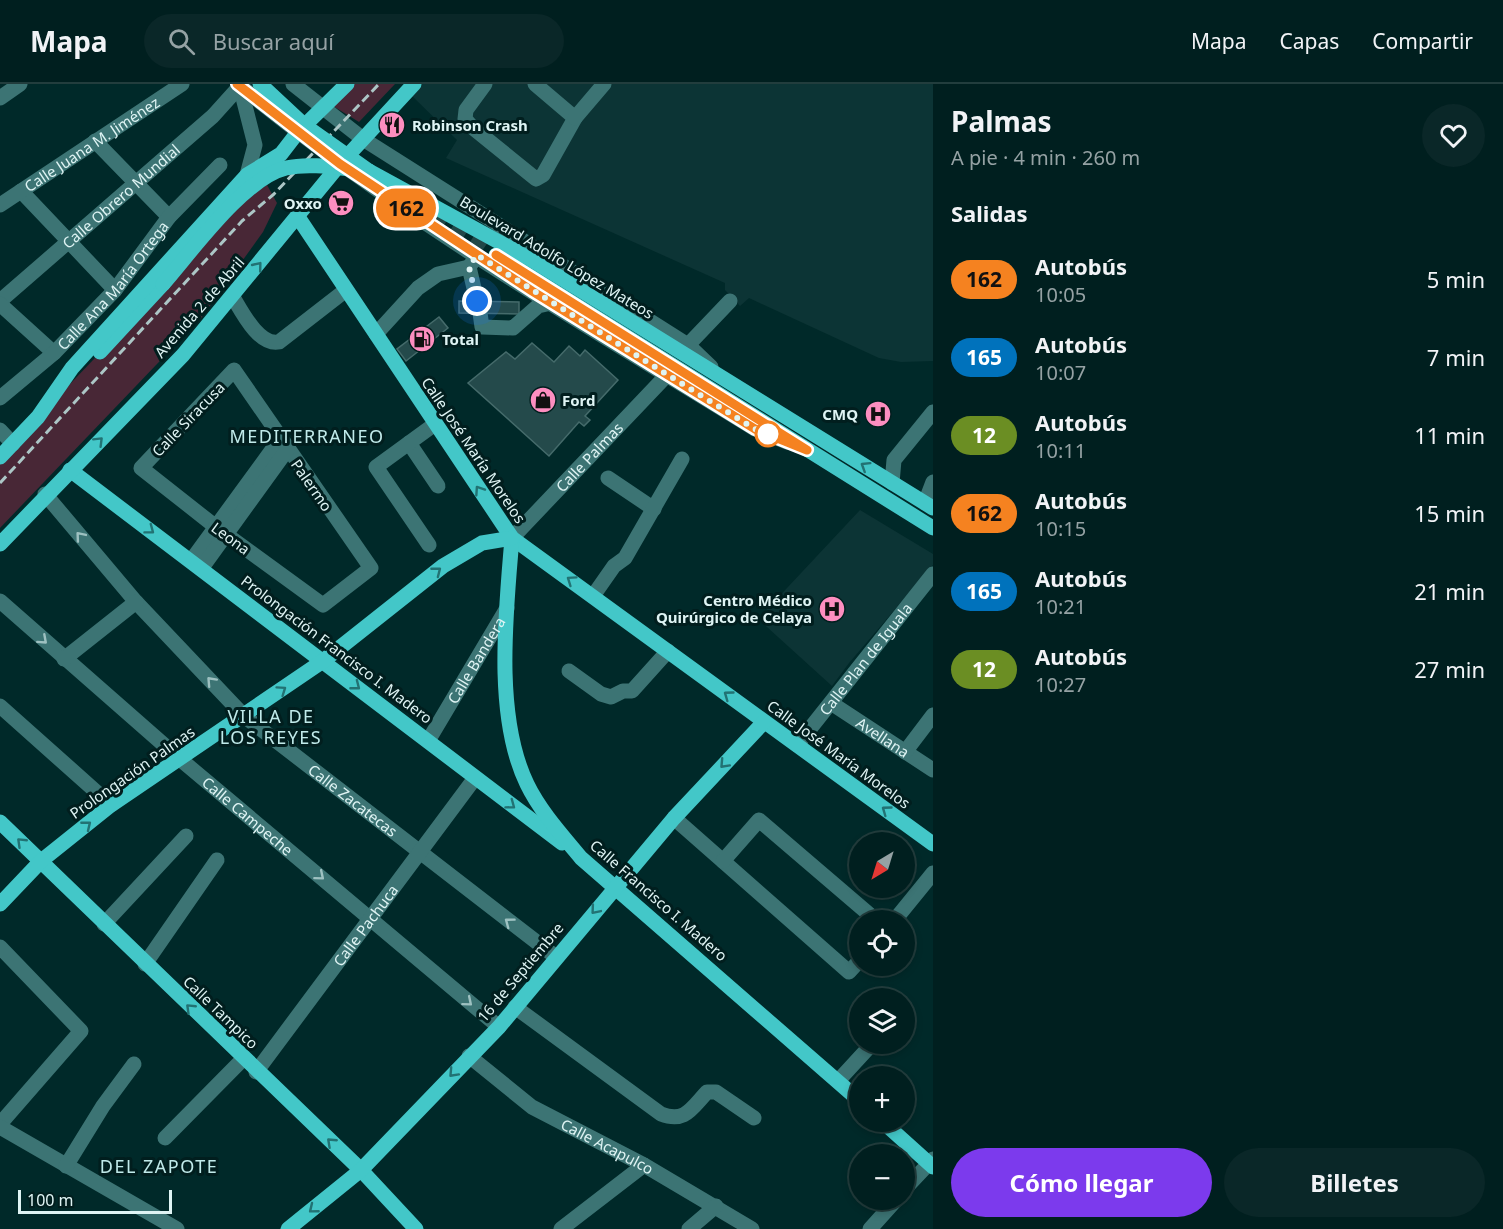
<!DOCTYPE html>
<html lang="es">
<meta charset="utf-8">
<style>
:root{--surface:#001f1f;--page:#0a2728;--text:#f1f3f6;--muted:#95a2a4;--line:#223d3d;--accent:#7c3aed}
body{margin:0;font-family:"Noto Sans",sans-serif;background:var(--page);color:var(--text);height:100vh;display:flex;flex-direction:column;font-size:22px;white-space:nowrap}
*{box-sizing:border-box;margin:0}
p{font-size:20px;color:var(--muted)}
.icon{flex:none;width:33px;height:33px;fill:none;stroke:currentColor;stroke-width:2;stroke-linecap:round;stroke-linejoin:round}
.map{position:relative;flex:1;overflow:hidden}
.sheet{display:flex;flex-direction:column;background:var(--surface);width:570px}
.sheet>*{flex:none}
.badge{padding:0 12px;border-radius:20px;font-size:21px;line-height:39px}
.needle{width:39px;rotate:218deg}
.fabs{position:absolute;left:849px;top:748px;display:grid;gap:12px}
.fabs a{display:grid;place-items:center;width:66px;height:66px;border-radius:50%;background:var(--surface);box-shadow:0 3px 9px #0003,0 0 0 2px var(--line);font-size:30px}
.scale{position:absolute;left:18px;bottom:15px;width:154px;box-sizing:border-box;padding-left:6px;border:3px solid #dff4f4;border-top:0;font-size:16px;line-height:21px;white-space:nowrap;color:#dff4f4;-webkit-text-stroke:4px #011e1e;paint-order:stroke}
.you{position:absolute;width:30px;height:30px;margin:-15px;border:4px solid #fff;border-radius:50%;background:#1a73e8;box-shadow:0 0 0 9px #1a73e833}
.map>.badge{position:absolute;translate:-50% -50%;box-shadow:0 0 0 3px #fff}
h2{padding:0 18px;font-size:22px;line-height:54px}
.round{display:grid;place-items:center;flex:none;width:63px;height:63px;border-radius:32px;background:var(--page)}
.overview{display:flex;align-items:center;justify-content:space-between;height:102px;padding:0 18px}
h1{font-size:28px;font-weight:700;line-height:45px}
.button{display:flex;gap:12px;margin-top:auto;padding:12px 18px}
.button a{flex:1;height:69px;border-radius:36px;background:var(--accent);color:#fff;font-size:24px;font-weight:700;line-height:69px;text-align:center}
.button a+a{background:var(--page);color:var(--text)}
ul{padding:0;list-style:none}
li{display:flex;align-items:center;gap:18px;height:78px;padding:0 18px}
li div{flex:1}
li b{display:block;font-size:22px}
li em{font-style:normal}
li .badge{min-width:66px;font-weight:700;text-align:center}
header{display:flex;align-items:center;gap:36px;box-sizing:border-box;height:84px;padding:0 30px;background:var(--surface);border-bottom:2px solid var(--line)}
header strong{font-size:28px}
nav{display:flex;gap:33px;margin-inline-start:auto;font-size:21px}
.search{width:420px;height:54px;background:var(--page);display:flex;align-items:center;gap:15px;box-sizing:border-box;padding:0 21px;border-radius:33px;color:var(--muted);font-size:22px}
main{display:flex;flex:1;min-height:0}
.map>svg:first-child{display:block}
.built{fill:#0c3435}
.green{fill:#482736}
.building{fill:#244a4b;stroke:#456b6b;stroke-width:1.5}
.lines{fill:none;stroke-linecap:round;stroke-linejoin:round}
.major-tunnel{stroke:#214747;stroke-width:15;stroke-dasharray:15 8;stroke-linecap:butt}
.minor{stroke:#3c7474;stroke-width:15}
.major{stroke:#43c7c8;stroke-width:15}
.rail{stroke:#acc6c6;stroke-width:3;stroke-dasharray:9 4.5;stroke-linecap:butt}
.major-bridge{stroke:#43c7c8;stroke-width:15}
.oneway{stroke:#227273}
.oneway2{stroke:#9ec1c1}
.line-casing{stroke:#fff;stroke-width:14}
.line{stroke:#f58220;stroke-width:9}
.walk{stroke:#dff4f4;stroke-width:6;stroke-dasharray:0 10.8}
.stop-dot{fill:#fff;stroke:#f58220;stroke-width:3}
.labels{text-anchor:middle;dominant-baseline:central;stroke-width:6;stroke-linejoin:round;paint-order:stroke}
.poi-label{font-size:15px;font-weight:bold;fill:#dff4f4;stroke:#011e1e;text-anchor:start}
.street-label{font-size:15px;fill:#dff4f4;stroke:#011e1e}
.quarter-label{font-size:18px;letter-spacing:1.5px;fill:#c0eaea;stroke:#011e1e}
</style>
<header>
<strong>Mapa</strong>
<div class="search"><svg class="icon" aria-label="search" viewBox="0 0 24 24"><circle cx="10" cy="10" r="6"/><path d="M15 15l6 6"/></svg>Buscar aquí</div>
<nav><a>Mapa</a><a>Capas</a><a>Compartir</a></nav>
</header>
<main>
<div class="map">
<svg width="933" height="1145" viewBox="0 0 933 1145">
<rect width="100%" height="100%" fill="#002929"/>
<g class="built">
<polygon points="418,0 933,0 933,277 901,278 879,274 749,214 740,222 725,206 725,199 446,74 457,56 410,10"/>
<polygon points="860,426 933,470 933,481 849,579 832,602 758,535"/>
</g>
<g class="green">
<polygon points="354,0 395,0 359,38 333,22"/>
<polygon points="267,101 277,119 263,148 202,233 0,444 0,378 71,299 252,110"/>
</g>
<g class="building">
<polygon points="459,217 519,218 519,230 459,229"/>
<polygon points="439,233 448,244 406,277 397,265"/>
<polygon points="532,259 554,278 569,262 580,272 585,266 618,296 585,332 590,336 584,342 579,338 549,372 468,299 506,268 515,275"/>
</g>
<g class="lines">
<polyline class="major-tunnel" points="434,129 496,171"/>
<g class="minor">
<path d="M238,0C397,132 579,237 755,345L787,358"/>
<polyline points="293,0 363,55 688,261 711,283"/>
<polyline points="485,0 466,26 465,35 473,44 536,95 543,91 575,34 535,0"/>
<polyline points="240,2 255,61 247,91"/>
<polyline points="0,14 20,0"/>
<polyline points="575,34 604,0"/>
<polyline points="95,57 169,133"/>
<polyline points="21,107 115,206"/>
<path id="s1" d="M0,121L182,0"/>
<polyline points="474,176 469,183 477,217"/>
<path d="M233,213C242,228 259,262 279,258L346,206"/>
<path id="s2" d="M0,217L213,32L240,2"/>
<polyline points="0,220 54,269"/>
<polyline points="480,229 482,243 513,244 538,222 551,219"/>
<polyline points="376,250 418,204 438,190 469,183"/>
<polyline points="688,261 730,217"/>
<polygon points="234,286 371,484 323,521 216,443 141,384"/>
<path id="s3" d="M0,314L54,269L115,206L169,133L220,81"/>
<polyline points="0,346 13,360"/>
<polyline points="409,359 438,402"/>
<polyline points="608,394 654,425"/>
<polyline points="892,399 894,376 933,328"/>
<path id="s4" d="M45,410L136,518L244,632L556,873"/>
<polyline points="925,419 933,398"/>
<path id="s5" d="M512,454L667,291"/>
<polyline points="429,461 376,383 435,340"/>
<polyline points="191,477 280,355"/>
<polyline points="201,485 287,366"/>
<polyline points="593,512 614,482 625,474 682,375"/>
<path id="s6" d="M0,517L180,675L499,943"/>
<polyline points="64,575 136,518"/>
<polyline points="569,587 601,610 611,613 623,607 632,607 668,567"/>
<path id="s7" d="M831,619L933,686"/>
<polyline points="0,622 111,721"/>
<path id="s8" d="M428,657L507,524"/>
<path id="s9" d="M797,661L933,490"/>
<polyline points="905,668 933,631"/>
<polyline points="674,734 849,888 860,876"/>
<polyline points="723,777 759,736 877,837"/>
<polyline points="894,837 933,789"/>
<polyline points="104,840 186,752"/>
<polyline points="0,863 81,947 0,1040"/>
<polyline points="145,880 217,776"/>
<path d="M515,923L661,1030C685,1039 691,1025 707,1008H716L754,1034"/>
<path id="s10" d="M469,972L532,1023L644,1081L752,1145"/>
<path id="s11" d="M256,988L475,694"/>
<polyline points="838,997 872,960"/>
<polyline points="0,1043 177,1145"/>
<polyline points="165,1054 243,975"/>
<polyline points="66,1082 103,1022 134,980"/>
<polyline points="904,1106 933,1075"/>
<polyline points="561,1145 644,1081"/>
<polyline points="689,1145 716,1122"/>
<polyline points="870,1145 896,1116"/>
</g>
<g class="major">
<polyline points="298,133 512,454 933,760"/>
<polyline points="496,171 933,444"/>
<polyline points="532,176 933,424"/>
<polyline points="100,268 163,200"/>
<polyline points="0,373 38,333 72,284 247,91 281,70 298,48 347,0"/>
<polyline points="70,386 562,759"/>
<path d="M512,454C506,528 494,632 527,700C540,727 562,751 581,774L860,1017"/>
<polyline points="0,460 183,271 340,80 414,0"/>
<polyline points="0,738 361,1086 416,1145"/>
<polyline points="0,820 41,777 111,721 323,577 443,482 482,459 512,454"/>
<polyline points="883,1038 933,1083"/>
<polyline points="288,1145 361,1086 499,943 674,734 764,638"/>
</g>
<polyline class="rail" points="0,399 242,137 274,110 379,0"/>
<g class="major-bridge">
<polyline points="260,0 304,41 369,87 532,176"/>
<path d="M163,200C192,167 244,94 286,84C312,78 343,85 369,87"/>
</g>
</g>
<defs><path id="oneway-chevron" d="M-2-3.5L2.5 0L-2 3.5" fill="none" stroke-width="1.6" stroke-linecap="round" stroke-linejoin="round" transform="scale(1.5)"/></defs>
<g class="oneway">
<use href="#oneway-chevron" transform="translate(258 182) rotate(-51)"/>
<use href="#oneway-chevron" transform="translate(99 357) rotate(-45)"/>
<use href="#oneway-chevron" transform="translate(865 382) rotate(-148)"/>
<use href="#oneway-chevron" transform="translate(479 406) rotate(-124)"/>
<use href="#oneway-chevron" transform="translate(150 446) rotate(37)"/>
<use href="#oneway-chevron" transform="translate(437 487) rotate(-38)"/>
<use href="#oneway-chevron" transform="translate(571 496) rotate(-145)"/>
<use href="#oneway-chevron" transform="translate(356 602) rotate(38)"/>
<use href="#oneway-chevron" transform="translate(282 606) rotate(-35)"/>
<use href="#oneway-chevron" transform="translate(728 611) rotate(-144)"/>
<use href="#oneway-chevron" transform="translate(724 680) rotate(133)"/>
<use href="#oneway-chevron" transform="translate(511 721) rotate(37)"/>
<use href="#oneway-chevron" transform="translate(886 726) rotate(-144)"/>
<use href="#oneway-chevron" transform="translate(87 741) rotate(-39)"/>
<use href="#oneway-chevron" transform="translate(21 758) rotate(-136)"/>
<use href="#oneway-chevron" transform="translate(595 826) rotate(130)"/>
<use href="#oneway-chevron" transform="translate(190 924) rotate(-136)"/>
<use href="#oneway-chevron" transform="translate(453 989) rotate(133)"/>
<use href="#oneway-chevron" transform="translate(331 1058) rotate(-137)"/>
<use href="#oneway-chevron" transform="translate(313 1125) rotate(141)"/>
</g>
<g class="oneway2">
<use href="#oneway-chevron" transform="translate(80 452) rotate(-130)"/>
<use href="#oneway-chevron" transform="translate(43 556) rotate(42)"/>
<use href="#oneway-chevron" transform="translate(211 597) rotate(-133)"/>
<use href="#oneway-chevron" transform="translate(320 792) rotate(40)"/>
<use href="#oneway-chevron" transform="translate(509 838) rotate(-143)"/>
<use href="#oneway-chevron" transform="translate(468 918) rotate(40)"/>
</g>
<g class="lines">
<defs>
<polyline id="line" points="237,0 340,80 532,207 755,345 807,366 496,171"/>
</defs>
<use href="#line" class="line-casing"/>
<use href="#line" class="line"/>
<polyline class="walk" points="477,217 469,183 477,171 668,291 755,345 772,352 768,350"/>
</g>
<defs>
<symbol id="restaurant-disc" viewBox="-11 -11 22 22"><circle r="9.5" fill="#fd8ec0" stroke="#011e1e"/><path d="M-5-6h1v4h1v-4h1v4h1v-4h1v5L-1.5 .5V6h-2V.5L-5-1ZM5-6V6H3V1.5H1.5Q1.5-4 5-6Z" fill="#111"/></symbol>
<symbol id="supermarket-disc" viewBox="-11 -11 22 22"><circle r="9.5" fill="#fd8ec0" stroke="#011e1e"/><path d="M-6-5.5h2.5l.6 2H6L4.5 2H-2.5L-4.4-4H-6ZM-1.5 3.2a1.3 1.3 0 1 0 .1 0ZM3 3.2a1.3 1.3 0 1 0 .1 0Z" fill="#111"/></symbol>
<symbol id="fuel-disc" viewBox="-11 -11 22 22"><circle r="9.5" fill="#fd8ec0" stroke="#011e1e"/><path d="M-5.5-6h7V0h2V4h1.3V-2.5L3-4.5l.8-.8L6-3V5H2.5V1h-1V6h-7ZM-4.2-4.7v3.2H.2V-4.7Z" fill="#111"/></symbol>
<symbol id="shop-disc" viewBox="-11 -11 22 22"><circle r="9.5" fill="#fd8ec0" stroke="#011e1e"/><path d="M-5-2.5h2.3a2.7 3.5 0 0 1 5.4 0H5L5.5 6h-11ZM-1.5-2.5h3a1.5 2.3 0 0 0-3 0Z" fill="#111"/></symbol>
<symbol id="hospital-disc" viewBox="-11 -11 22 22"><circle r="9.5" fill="#fd8ec0" stroke="#011e1e"/><path d="M-5-5h3v3.5h4V-5h3V5h-3V1.5h-4V5h-3Z" fill="#111"/></symbol>
</defs>
<g fill-rule="evenodd">
<use href="#restaurant-disc" x="377" y="26" width="30" height="30"/>
<use href="#supermarket-disc" x="326" y="104" width="30" height="30"/>
<use href="#fuel-disc" x="407" y="240" width="30" height="30"/>
<use href="#shop-disc" x="528" y="301" width="30" height="30"/>
<use href="#hospital-disc" x="863" y="315" width="30" height="30"/>
<use href="#hospital-disc" x="817" y="510" width="30" height="30"/>
</g>
<circle class="stop-dot" cx="768" cy="350" r="12"/>
<g class="labels">
<g class="poi-label">
<text x="412" y="41">Robinson Crash</text>
<text x="322" y="119" text-anchor="end">Oxxo</text>
<text x="442" y="255">Total</text>
<text x="562" y="316">Ford</text>
<text x="858" y="330" text-anchor="end">CMQ</text>
<text x="812" y="516" text-anchor="end">Centro Médico<tspan x="812" dy="17">Quirúrgico de Celaya</tspan></text>
</g>
<g class="street-label">
<text stroke="none"><textPath href="#s1" startOffset="110">Calle Juana M. Jiménez</textPath></text>
<text stroke="none"><textPath href="#s2" startOffset="160">Calle Obrero Mundial</textPath></text>
<text transform="translate(557 173) rotate(31)">Boulevard Adolfo López Mateos</text>
<text stroke="none"><textPath href="#s3" startOffset="160">Calle Ana María Ortega</textPath></text>
<text transform="translate(199 223) rotate(-49)">Avenida 2 de Abril</text>
<text transform="translate(188 335) rotate(-46)">Calle Siracusa</text>
<text transform="translate(474 366) rotate(56)">Calle José María Morelos</text>
<text stroke="none"><textPath href="#s5" startOffset="112">Calle Palmas</textPath></text>
<text transform="translate(312 401) rotate(55)">Palermo</text>
<text transform="translate(231 454) rotate(36)">Leona</text>
<text transform="translate(337 565) rotate(37)">Prolongación Francisco I. Madero</text>
<text stroke="none"><textPath href="#s8" startOffset="94">Calle Bandera</textPath></text>
<text stroke="none"><textPath href="#s9" startOffset="110">Calle Plan de Iguala</textPath></text>
<text stroke="none"><textPath href="#s7" startOffset="62">Avellana</textPath></text>
<text transform="translate(839 670) rotate(36)">Calle José María Morelos</text>
<text transform="translate(132 688) rotate(-35)">Prolongación Palmas</text>
<text stroke="none"><textPath href="#s4" startOffset="436">Calle Zacatecas</textPath></text>
<text stroke="none"><textPath href="#s6" startOffset="328">Calle Campeche</textPath></text>
<text transform="translate(659 816) rotate(41)">Calle Francisco I. Madero</text>
<text stroke="none"><textPath href="#s11" startOffset="183">Calle Pachuca</textPath></text>
<text transform="translate(520 888) rotate(-50)">16 de Septiembre</text>
<text transform="translate(221 928) rotate(44)">Calle Tampico</text>
<text stroke="none"><textPath href="#s10" startOffset="166">Calle Acapulco</textPath></text>
</g>
<g class="quarter-label">
<text x="307" y="352">MEDITERRANEO</text>
<text x="271" y="632">VILLA DE<tspan x="271" dy="21">LOS REYES</tspan></text>
<text x="159" y="1082">DEL ZAPOTE</text>
</g>
</g>
</svg>
<div class="fabs">
<a><svg class="needle" viewBox="-14 -14 28 28"><path d="M0-13l5 13h-10z" fill="#e53935"/><path d="M0 13l5-13h-10z" fill="#95a2a4"/></svg></a>
<a><svg class="icon" aria-label="locate" viewBox="0 0 24 24"><circle cx="12" cy="12" r="6"/><path d="M12 2v4M12 18v4M2 12h4M18 12h4"/></svg></a>
<a><svg class="icon" aria-label="layers" viewBox="0 0 24 24"><path d="M12 4l9 5-9 5-9-5zM3 14l9 5 9-5"/></svg></a>
<a>+</a>
<a>−</a>
</div>
<div class="scale">100 m</div>
<div class="you" style="left:477px;top:217px"></div>
<b class="badge" style="left:406px;top:124px;background:#f58220;color:#111">162</b>
</div>
<section class="sheet">
<div class="overview"><div><h1>Palmas</h1><p>A pie · 4 min · 260 m</p></div><a class="round"><svg class="icon" aria-label="heart" viewBox="0 0 24 24"><path d="M12 20l-8-8c-3-5 5-10 8-4 3-6 11-1 8 4z"/></svg></a></div>
<h2>Salidas</h2>
<ul>
<li><span class="badge" style="background:#f58220;color:#111">162</span><div><b>Autobús</b><p>10:05</p></div><em>5 min</em></li>
<li><span class="badge" style="background:#0072bc;color:#fff">165</span><div><b>Autobús</b><p>10:07</p></div><em>7 min</em></li>
<li><span class="badge" style="background:#6b8e23;color:#fff">12</span><div><b>Autobús</b><p>10:11</p></div><em>11 min</em></li>
<li><span class="badge" style="background:#f58220;color:#111">162</span><div><b>Autobús</b><p>10:15</p></div><em>15 min</em></li>
<li><span class="badge" style="background:#0072bc;color:#fff">165</span><div><b>Autobús</b><p>10:21</p></div><em>21 min</em></li>
<li><span class="badge" style="background:#6b8e23;color:#fff">12</span><div><b>Autobús</b><p>10:27</p></div><em>27 min</em></li>
</ul>
<div class="button"><a>Cómo llegar</a><a>Billetes</a></div>
</section>
</main>
